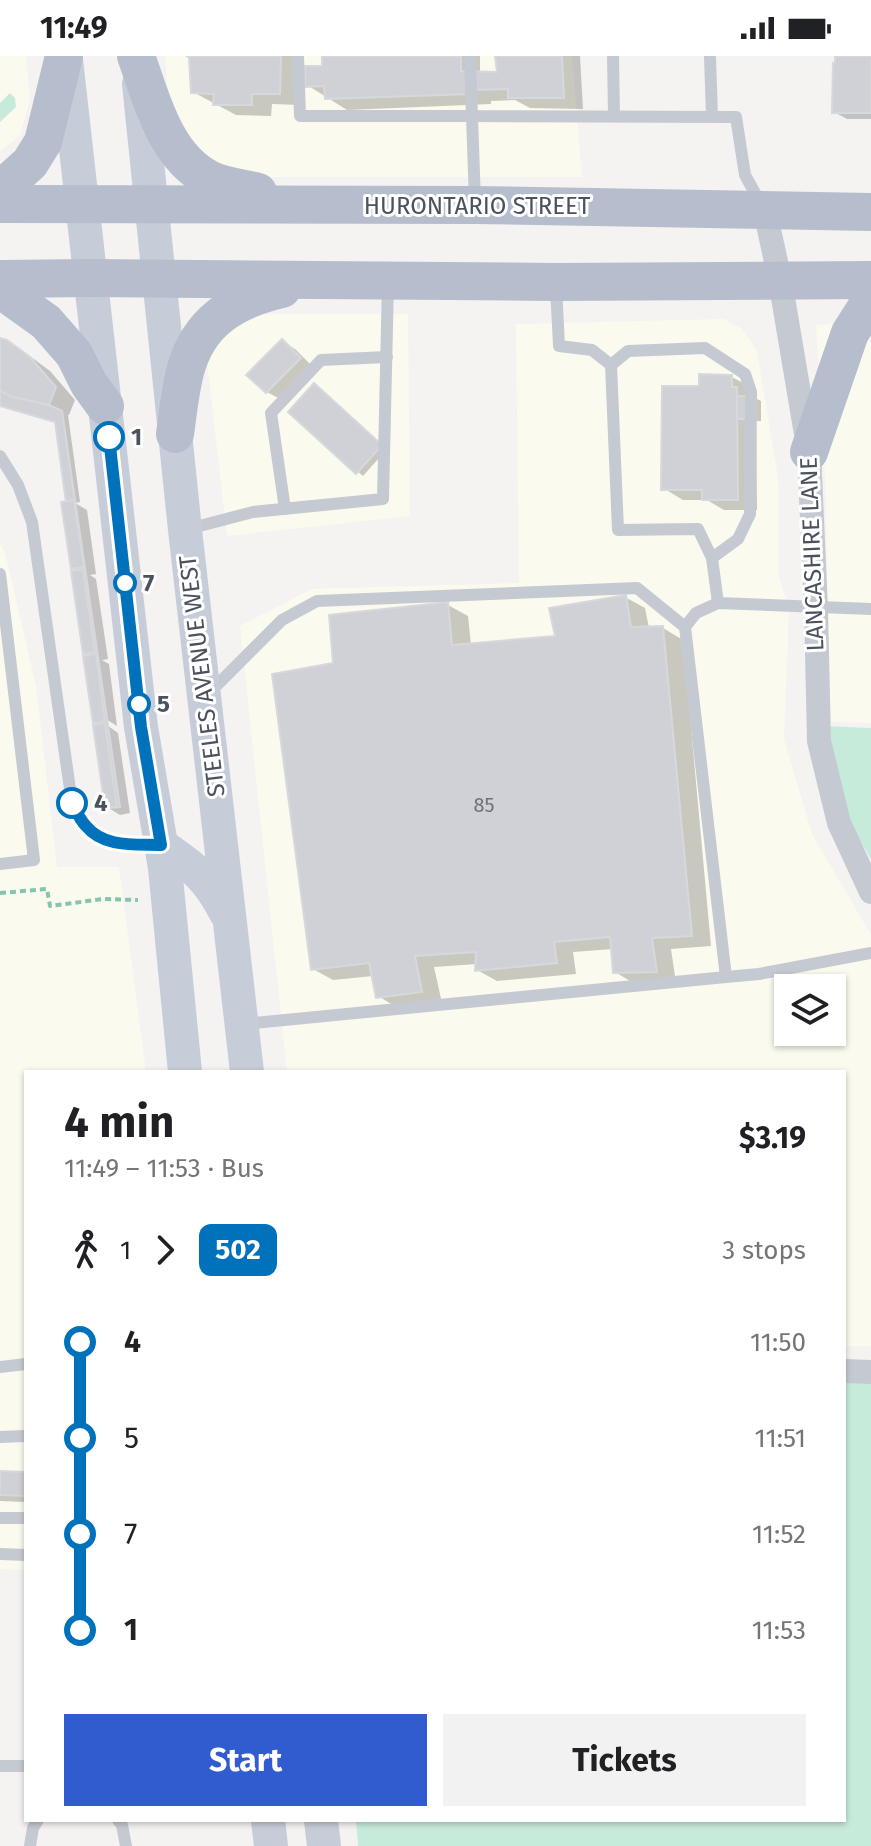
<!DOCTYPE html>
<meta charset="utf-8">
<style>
:root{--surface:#fff;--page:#f2f2f2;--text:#202124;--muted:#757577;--accent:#315ccf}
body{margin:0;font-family:"Fira Sans",sans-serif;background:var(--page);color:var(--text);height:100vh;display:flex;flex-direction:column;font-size:30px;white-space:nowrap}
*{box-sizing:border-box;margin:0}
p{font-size:26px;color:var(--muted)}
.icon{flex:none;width:44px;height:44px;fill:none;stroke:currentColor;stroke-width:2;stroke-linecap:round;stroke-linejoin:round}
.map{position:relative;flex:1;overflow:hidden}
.panel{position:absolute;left:24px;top:1014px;width:822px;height:752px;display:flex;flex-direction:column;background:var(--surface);border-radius:0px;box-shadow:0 2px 6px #0004}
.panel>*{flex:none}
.badge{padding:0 16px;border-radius:12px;font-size:28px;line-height:52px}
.buttons{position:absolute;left:774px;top:918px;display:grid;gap:16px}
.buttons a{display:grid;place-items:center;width:72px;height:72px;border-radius:0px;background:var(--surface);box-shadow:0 2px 6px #0004;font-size:40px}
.map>.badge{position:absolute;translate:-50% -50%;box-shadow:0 0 0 4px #fff}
.legs{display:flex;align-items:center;gap:12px;height:88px;padding:0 40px;font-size:26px}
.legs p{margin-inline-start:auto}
.headline{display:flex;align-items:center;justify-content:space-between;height:136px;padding:0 40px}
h1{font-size:44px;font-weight:700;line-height:60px}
.cta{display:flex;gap:16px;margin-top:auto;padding:16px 40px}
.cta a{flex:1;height:92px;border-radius:0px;background:var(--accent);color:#fff;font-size:32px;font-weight:700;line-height:92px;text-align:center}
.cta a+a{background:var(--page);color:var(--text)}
ul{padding:0 40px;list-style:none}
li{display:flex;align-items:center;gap:28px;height:96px;font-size:30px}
li i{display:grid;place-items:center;width:12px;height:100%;margin:0 10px;background:currentColor}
li i::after{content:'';width:20px;height:20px;margin:-10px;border:6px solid;border-radius:50%;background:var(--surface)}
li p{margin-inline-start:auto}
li:first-child i{background:linear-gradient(#0000 50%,currentColor 0)}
li:last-child i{background:linear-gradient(currentColor 50%,#0000 0)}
.status{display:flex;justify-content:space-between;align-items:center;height:56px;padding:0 40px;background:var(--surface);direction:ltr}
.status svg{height:22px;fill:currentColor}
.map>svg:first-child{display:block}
.commercial{fill:#fbfaef;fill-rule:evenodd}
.green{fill:#c7ebdb}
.shadow{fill:#0003}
.building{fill:#d0d1d6;stroke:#d7d8dc;stroke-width:2}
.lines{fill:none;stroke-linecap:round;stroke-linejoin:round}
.path{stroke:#83c5af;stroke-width:4;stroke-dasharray:6 4;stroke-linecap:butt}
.service{stroke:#c5cad2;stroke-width:12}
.minor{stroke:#c5cad2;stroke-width:24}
.secondary{stroke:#c7cdd8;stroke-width:34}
.primary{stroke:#b6bdcd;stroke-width:38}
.line-1-casing{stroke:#fff;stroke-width:18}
.line-1{stroke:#0072bc;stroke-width:12}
.stop-1-dot{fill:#fff;stroke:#0072bc;stroke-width:4}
.labels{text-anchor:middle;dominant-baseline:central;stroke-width:6;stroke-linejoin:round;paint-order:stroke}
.number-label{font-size:20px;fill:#6d727b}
.street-label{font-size:24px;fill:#4c525d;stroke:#fff}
.stop-label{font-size:24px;font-weight:bold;fill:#4c525d;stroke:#fff;text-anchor:start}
</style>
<div class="status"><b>11:49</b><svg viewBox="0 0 49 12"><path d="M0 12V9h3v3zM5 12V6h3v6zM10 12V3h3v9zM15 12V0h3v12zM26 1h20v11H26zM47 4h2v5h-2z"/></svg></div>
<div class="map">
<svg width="871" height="1790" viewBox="0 0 871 1790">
<rect width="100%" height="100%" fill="#f4f3f2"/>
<g class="commercial">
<polygon points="0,0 26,0 30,43 20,80 0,95"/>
<polygon points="165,0 572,0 582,121 243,121 197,94 168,39"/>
<polygon points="254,258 408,258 410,460 227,480 207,305 222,283"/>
<path d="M724,263L742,273L757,295L778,421L779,520L789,553L784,683L812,778L871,879V1290H844V1016H287L240,570L312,533L519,527L516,268ZM788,932H832V976H788Z"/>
<polygon points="871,265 871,667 828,665 826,437 816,269"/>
<polygon points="0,488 5,496 36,630 57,811 119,811 146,1016 26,1016 26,1514 0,1513"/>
</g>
<g class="green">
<polygon points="10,37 15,42 16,51 0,66 0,47"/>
<polygon points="823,670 871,672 871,803 839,749"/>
<polygon points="844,1326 871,1326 871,1790 358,1790 356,1764 844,1764"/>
</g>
<g class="shadow">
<polygon points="188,0 300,0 300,49 272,48 271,60 236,59 193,36 191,2"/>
<polygon points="324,0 480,0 480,17 499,18 497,0 580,0 583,53 530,52 515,44 491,45 491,48 347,54 307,29 325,12"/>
<polygon points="837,0 871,0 871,63 847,63 834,56"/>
<polygon points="0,284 27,298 50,315 75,344 69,359 68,359 80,446 75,447 87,454 96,518 90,519 96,523 108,603 102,604 109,608 117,670 104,662 104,667 118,677 130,757 120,759 107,751 101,670 95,666 92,601 85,597 79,516 73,512 68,447 57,367 0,350"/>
<polygon points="282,285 295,293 313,311 280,343 267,336"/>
<polygon points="732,321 752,332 755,342 761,345 761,365 756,365 757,454 724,454 707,444 683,444 663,432 701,332"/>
<polygon points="291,356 387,393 363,420"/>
<polygon points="625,541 645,552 649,572 663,572 683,584 711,890 671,893 676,927 635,928 615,916 613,893 573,896 576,918 497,925 477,914 477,908 434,911 442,947 398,952 378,940 373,920 333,924 313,913 336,608 448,549 468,560 471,589 558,582"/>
<polygon points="0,1417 26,1418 26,1446 0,1445"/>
</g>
<g class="building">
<polygon points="186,0 281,0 280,38 252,38 252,49 213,49 214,38 191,37 189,1"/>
<polygon points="322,0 461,0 461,15 497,16 495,0 562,0 564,42 508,42 508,33 471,34 471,38 325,43 324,30 305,31 305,10 322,10"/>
<polygon points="835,0 871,0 871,57 832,57 833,7 835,7"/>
<polygon points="0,282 7,284 30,301 56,331 49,349 12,341 0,335"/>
<polygon points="282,283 301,302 266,337 246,319"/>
<polygon points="699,318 732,319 732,331 737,331 738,444 702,444 702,434 661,434 662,330 699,330"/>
<polygon points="314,327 382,389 356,418 288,356"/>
<polygon points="0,335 12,341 49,349 62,355 120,751 108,752 55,366 0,350"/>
<rect x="737" y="340" width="19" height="23"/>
<polygon points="74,444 84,511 71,513 61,446"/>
<polygon points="83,513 95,596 83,598 71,515"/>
<polygon points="626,539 631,571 663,570 692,880 652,882 657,916 613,917 610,881 554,886 557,907 475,915 476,896 415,900 422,936 376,942 369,907 311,914 272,618 333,607 329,559 448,546 452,589 555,580 549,552"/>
<polygon points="96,598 105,665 93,667 83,600"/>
<polygon points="105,667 117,751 105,752 93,669"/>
<polygon points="0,1415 26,1416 26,1440 0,1439"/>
</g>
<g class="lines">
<polyline class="path" points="0,837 47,833 50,850 103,843 138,844"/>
<g class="service">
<polyline points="298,0 300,60 472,60 475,146"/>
<polyline points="470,0 472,60 736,61 745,119 761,148"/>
<polyline points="613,0 614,60"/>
<polyline points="710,0 712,61"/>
<polyline points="556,230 559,290 592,294 611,309 618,474 698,473 712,502 718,547"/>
<polyline points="611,309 628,295 705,292 745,318 751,336 750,458 738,483 712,502"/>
<path d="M0,400L18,429L32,466L72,747C76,755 80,763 85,770C102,792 132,788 158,789"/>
<polyline points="285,453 271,357 321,304 387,301"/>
<polyline points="188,473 253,456 383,443 388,227"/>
<polyline points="0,518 34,804 0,808"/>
<polyline points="871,553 718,547 696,557 685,571 726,921 759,918 871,897"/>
<polyline points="210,636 282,564 317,545 637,532 685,571"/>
<polyline points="243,968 726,921"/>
<polyline points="0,1311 26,1308"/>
<polyline points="0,1381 26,1380"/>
<polyline points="0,1462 26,1462"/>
<polyline points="0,1498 26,1499"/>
<polyline points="0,1710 26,1710"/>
<polyline points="118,1764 122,1769 126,1790"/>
<polyline points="30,1790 33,1772 38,1764"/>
</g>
<g class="minor">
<polyline points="765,155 780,224 809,396 816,552 819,685 839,767 871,836"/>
<polyline points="844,1315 871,1316"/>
</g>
<g class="secondary">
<polyline points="66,4 141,671 165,812 185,1016"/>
<polyline points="139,28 185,474 247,1016"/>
<path d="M161,789C194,812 207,820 226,857"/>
<polyline points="268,1764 271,1790"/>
<polyline points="321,1764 324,1790"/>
</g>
<g class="primary">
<path d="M136,0C152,44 164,99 209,123C223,130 242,132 258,136"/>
<polyline points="0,132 9,126 30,107 43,86 64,0"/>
<polyline points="0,148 475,149 871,156"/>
<polyline points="0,223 90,222 556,226 871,224"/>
<polyline points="0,233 46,266 74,298 89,328 105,350"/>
<path d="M175,378C178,357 180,336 185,316C198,265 234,244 282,233"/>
<polyline points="809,396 850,277 871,244"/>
</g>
</g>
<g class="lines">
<defs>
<path id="line-1" d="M72,747C76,755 80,764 86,770C104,792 135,788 161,789L141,671L109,381"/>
</defs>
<use href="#line-1" class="line-1-casing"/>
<use href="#line-1" class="line-1"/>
</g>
<g class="stop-1-dot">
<circle cx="109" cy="381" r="14"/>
<circle cx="125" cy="527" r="10"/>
<circle cx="139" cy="648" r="10"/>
<circle cx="72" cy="747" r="14"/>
</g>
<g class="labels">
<g class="number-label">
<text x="484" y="749">85</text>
</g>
<g class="street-label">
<text x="477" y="150">HURONTARIO STREET</text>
<text transform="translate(812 498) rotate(-92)">LANCASHIRE LANE</text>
<text transform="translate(202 620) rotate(-97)">STEELES AVENUE WEST</text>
</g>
<g class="stop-label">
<text x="131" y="381">1</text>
<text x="143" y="527">7</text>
<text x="157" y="648">5</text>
<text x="94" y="747">4</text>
</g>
</g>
</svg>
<div class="buttons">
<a><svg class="icon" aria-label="layers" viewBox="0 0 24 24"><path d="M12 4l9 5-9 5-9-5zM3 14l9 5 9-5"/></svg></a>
</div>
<section class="panel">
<div class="headline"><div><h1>4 min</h1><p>11:49 – 11:53 · Bus</p></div><b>$3.19</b></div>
<div class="legs"><svg class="icon" aria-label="walk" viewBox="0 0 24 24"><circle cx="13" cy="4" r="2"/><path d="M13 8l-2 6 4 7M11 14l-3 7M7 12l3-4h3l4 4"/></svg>1<svg class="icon" aria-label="forward" viewBox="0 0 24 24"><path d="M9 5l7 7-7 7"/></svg><b class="badge" style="background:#0072bc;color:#fff">502</b><p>3 stops</p></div>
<ul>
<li><i style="color:#0072bc"></i><b>4</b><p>11:50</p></li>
<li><i style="color:#0072bc"></i><span>5</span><p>11:51</p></li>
<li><i style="color:#0072bc"></i><span>7</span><p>11:52</p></li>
<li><i style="color:#0072bc"></i><b>1</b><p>11:53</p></li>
</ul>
<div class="cta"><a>Start</a><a>Tickets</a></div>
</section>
</div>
